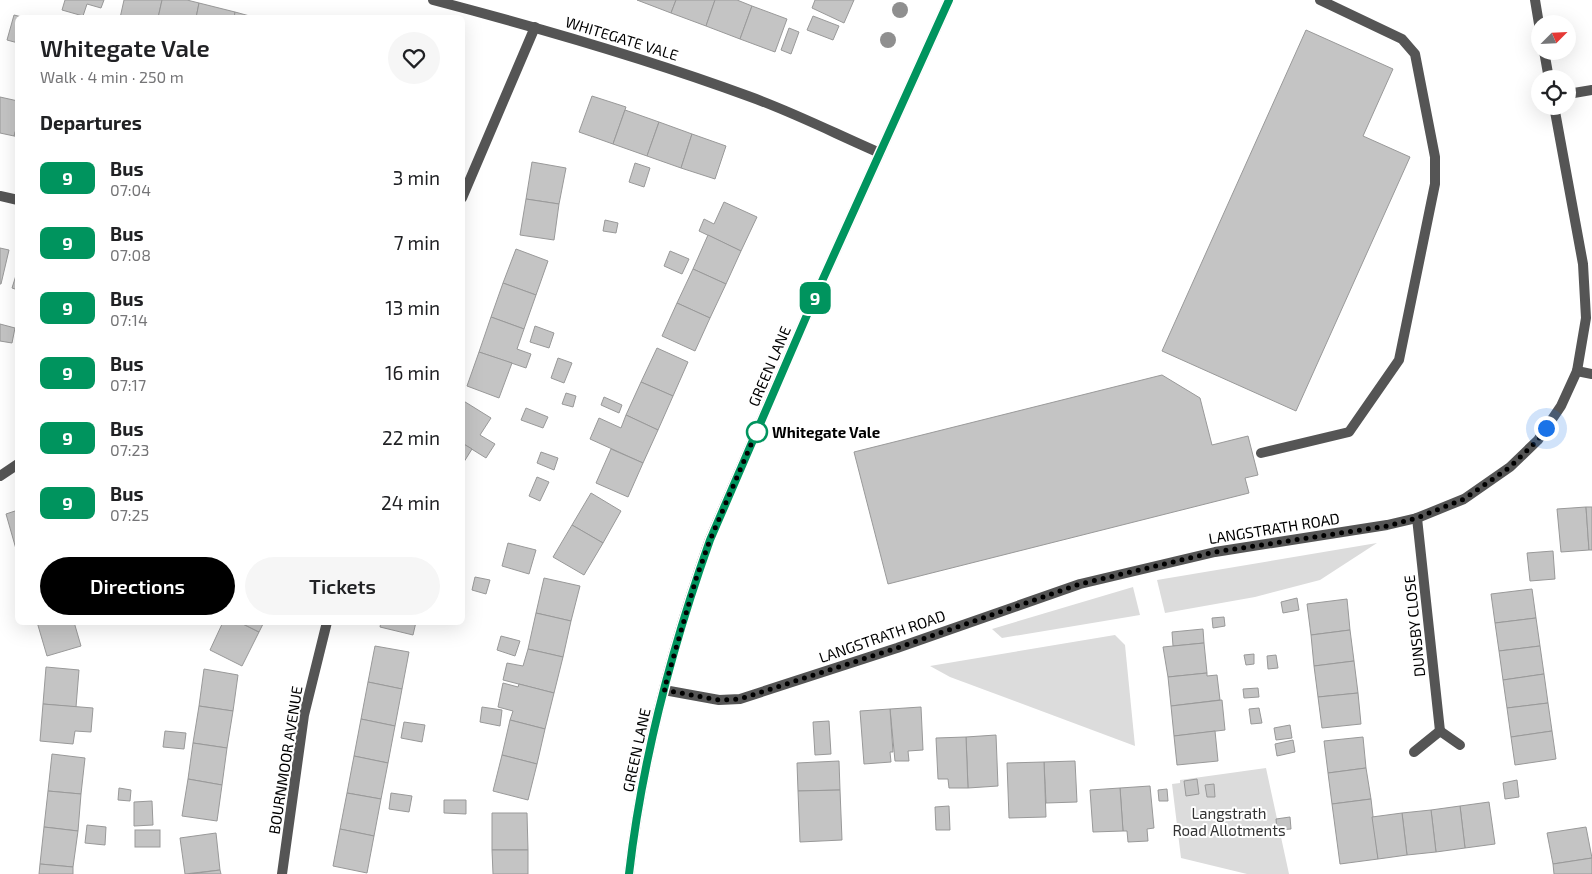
<!DOCTYPE html>
<meta charset="utf-8">
<style>
:root{--surface:#fff;--page:#f6f6f6;--text:#202124;--muted:#757577;--accent:#000}
body{margin:0;font-family:"Exo 2",sans-serif;background:var(--page);color:var(--text);height:100vh;display:flex;flex-direction:column;font-size:19px;white-space:nowrap}
*{box-sizing:border-box;margin:0}
p{font-size:16px;color:var(--muted)}
.icon{flex:none;width:28px;height:28px;fill:none;stroke:currentColor;stroke-width:2;stroke-linecap:round;stroke-linejoin:round}
.map{position:relative;flex:1;overflow:hidden}
.side{position:absolute;left:15px;top:15px;width:450px;height:610px;display:flex;flex-direction:column;background:var(--surface);border-radius:8px;box-shadow:0 5px 20px #0002}
.side>*{flex:none}
.badge{padding:0 10px;border-radius:8px;font-size:18px;line-height:32px}
.needle{width:32px;rotate:66deg}
.controls{position:absolute;left:1531px;top:15px;display:grid;gap:10px}
.controls a{display:grid;place-items:center;width:45px;height:45px;border-radius:50%;background:var(--surface);box-shadow:0 5px 20px #0002;font-size:25px}
.you{position:absolute;width:25px;height:25px;margin:-12px;border:4px solid #fff;border-radius:50%;background:#1a73e8;box-shadow:0 0 0 8px #1a73e833}
.map>.badge{position:absolute;translate:-50% -50%;box-shadow:0 0 0 2px #fff}
h2{padding:0 25px;font-size:19px;line-height:45px}
.round{display:grid;place-items:center;flex:none;width:52px;height:52px;border-radius:26px;background:var(--page)}
.head{display:flex;align-items:center;justify-content:space-between;height:85px;padding:0 25px}
h1{font-size:24px;font-weight:600;line-height:38px}
.primary-button{display:flex;gap:10px;margin-top:auto;padding:10px 25px}
.primary-button a{flex:1;height:58px;border-radius:30px;background:var(--accent);color:#fff;font-size:20px;font-weight:600;line-height:58px;text-align:center}
.primary-button a+a{background:var(--page);color:var(--text)}
ul{padding:0;list-style:none}
li{display:flex;align-items:center;gap:15px;height:65px;padding:0 25px}
li div{flex:1}
li b{display:block;font-size:19px}
li em{font-style:normal}
li .badge{min-width:55px;font-weight:700;text-align:center}
.map>svg:first-child{display:block}
.green{fill:#dcdcdc}
.building{fill:#c4c4c4;stroke:#999}
.lines{fill:none;stroke-linecap:round;stroke-linejoin:round}
.service{stroke:#555;stroke-width:10}
.minor{stroke:#555;stroke-width:10}
.tertiary{stroke:#555;stroke-width:10}
.tree{fill:#8f8f8f}
.line-casing{stroke:#fff;stroke-width:11}
.line{stroke:#00945e;stroke-width:8}
.walk{stroke:#000;stroke-width:5;stroke-dasharray:0 9}
.stop-dot{fill:#fff;stroke:#00945e;stroke-width:2.5}
.labels{text-anchor:middle;dominant-baseline:central;stroke-width:4;stroke-linejoin:round;paint-order:stroke}
.street-label{font-size:15px;fill:#000;stroke:#fff}
.stop-label{font-size:15px;font-weight:bold;fill:#000;stroke:#fff;text-anchor:start}
.park-label{font-size:15px;fill:#333;stroke:#fff}
</style>
<div class="map">
<svg width="1592" height="874" viewBox="0 0 1592 874">
<rect width="100%" height="100%" fill="#fff"/>
<g class="green">
<polygon points="1377,543 1320,580 1255,597 1165,613 1157,580"/>
<polygon points="1133,587 1140,615 1002,638 992,629"/>
<polygon points="1115,635 1125,645 1135,746 950,677 930,666"/>
<polygon points="1266,768 1289,874 1247,874 1181,858 1172,784 1180,783 1180,780"/>
</g>
<g class="building">
<polygon points="65,0 104,0 101,8 87,4 83,16 62,10"/>
<polygon points="124,0 162,0 158,18 120,18"/>
<polygon points="162,0 187,0 199,3 196,18 158,18"/>
<polygon points="637,0 676,0 671,13"/>
<polygon points="676,0 715,0 706,26 671,13"/>
<polygon points="715,0 737,0 752,6 740,39 706,26"/>
<polygon points="815,0 854,0 844,23 812,8"/>
<polygon points="199,3 235,12 234,18 196,18"/>
<polygon points="752,6 787,19 775,52 740,39"/>
<polygon points="235,12 257,18 234,18"/>
<polygon points="14,15 26,18 18,18 18,43 7,40"/>
<polygon points="813,16 839,26 833,40 807,30"/>
<polygon points="789,28 799,32 791,54 781,50"/>
<polygon points="1306,30 1393,69 1363,136 1410,157 1296,411 1162,351"/>
<polygon points="592,96 626,107 613,144 579,132"/>
<polygon points="0,97 18,101 18,123 14,136 0,133"/>
<polygon points="625,110 659,122 647,156 613,144"/>
<polygon points="659,122 692,134 681,168 647,156"/>
<polygon points="18,123 18,137 14,136"/>
<polygon points="692,134 726,146 715,179 681,168"/>
<polygon points="532,162 566,168 559,204 526,199"/>
<polygon points="635,163 650,168 644,187 629,182"/>
<polygon points="526,199 559,204 554,240 520,235"/>
<polygon points="724,202 757,217 741,251 699,231 704,219 714,224"/>
<polygon points="605,220 618,223 616,233 603,231"/>
<polygon points="708,235 741,251 726,284 693,269"/>
<polygon points="0,248 9,250 1,284 0,284"/>
<polygon points="516,249 548,261 536,295 503,283"/>
<polygon points="670,251 689,259 682,274 664,266"/>
<polygon points="18,269 18,290 12,288"/>
<polygon points="693,269 726,284 710,318 677,303"/>
<polygon points="503,283 536,295 524,329 491,317"/>
<polygon points="677,303 710,318 695,351 662,336"/>
<polygon points="491,317 524,329 517,349 531,354 526,368 479,352"/>
<polygon points="0,324 15,328 12,343 0,341"/>
<polygon points="535,326 554,333 549,348 530,342"/>
<polygon points="657,348 688,362 673,396 641,382"/>
<polygon points="479,352 512,363 499,398 467,386"/>
<polygon points="558,358 572,363 564,383 551,378"/>
<polygon points="1162,375 1200,398 1212,445 1248,436 1258,475 1245,478 1249,493 888,584 854,452"/>
<polygon points="641,382 673,396 658,430 626,415"/>
<polygon points="566,393 576,396 573,407 562,404"/>
<polygon points="604,397 622,405 619,413 601,405"/>
<polygon points="462,400 491,418 480,435 495,444 486,458 462,443"/>
<polygon points="526,408 548,417 543,428 521,420"/>
<polygon points="626,415 658,430 643,463 590,439 599,418 621,428"/>
<polygon points="462,443 472,449 462,465"/>
<polygon points="611,449 643,463 628,497 596,483"/>
<polygon points="541,452 558,458 554,470 537,463"/>
<polygon points="537,477 549,482 540,501 529,496"/>
<polygon points="591,493 621,511 603,543 572,525"/>
<polygon points="1586,507 1589,550 1561,552 1557,509"/>
<polygon points="1586,507 1592,507 1592,550 1589,550"/>
<polygon points="18,510 18,549 16,549 6,514"/>
<polygon points="572,525 603,543 584,575 553,557"/>
<polygon points="508,543 536,550 529,574 502,566"/>
<polygon points="1553,551 1555,579 1530,581 1527,553"/>
<polygon points="475,577 490,580 486,594 472,590"/>
<polygon points="544,578 580,586 571,621 536,613"/>
<polygon points="1532,589 1536,618 1495,623 1491,594"/>
<polygon points="1297,598 1299,610 1283,613 1281,602"/>
<polygon points="1347,599 1350,630 1311,635 1307,604"/>
<polygon points="536,613 571,621 563,657 528,649"/>
<polygon points="1224,617 1225,626 1213,628 1212,618"/>
<polygon points="1536,618 1540,646 1499,651 1495,623"/>
<polygon points="37,622 74,622 81,646 47,656"/>
<polygon points="223,622 239,622 259,632 242,666 210,650"/>
<polygon points="239,622 264,622 259,632"/>
<polygon points="381,622 416,622 413,635 380,627"/>
<polygon points="1203,629 1204,643 1173,646 1172,632"/>
<polygon points="1350,630 1354,661 1314,666 1311,635"/>
<polygon points="501,636 520,641 515,656 497,650"/>
<polygon points="1204,643 1207,673 1168,677 1163,647"/>
<polygon points="375,646 409,652 402,689 368,682"/>
<polygon points="1540,646 1544,674 1503,680 1499,651"/>
<polygon points="528,649 563,657 554,693 503,680 507,663 523,666"/>
<polygon points="1254,654 1254,664 1246,665 1244,655"/>
<polygon points="1276,655 1278,668 1268,669 1267,656"/>
<polygon points="1354,661 1358,693 1318,697 1314,666"/>
<polygon points="46,667 79,670 76,707 43,704"/>
<polygon points="204,669 238,675 233,711 199,706"/>
<polygon points="1207,673 1207,676 1217,675 1220,700 1171,706 1168,677"/>
<polygon points="1544,674 1548,703 1507,708 1503,680"/>
<polygon points="368,682 402,689 395,726 361,719"/>
<polygon points="503,683 518,687 519,684 554,693 545,729 510,720 513,711 498,707"/>
<polygon points="1258,688 1259,697 1244,698 1243,689"/>
<polygon points="1358,693 1361,724 1322,728 1318,697"/>
<polygon points="1222,700 1225,730 1174,736 1171,706"/>
<polygon points="1548,703 1552,731 1511,737 1507,708"/>
<polygon points="43,704 93,708 91,732 75,731 73,744 40,741"/>
<polygon points="199,706 233,711 227,748 193,743"/>
<polygon points="482,707 502,710 500,726 480,722"/>
<polygon points="921,707 923,750 908,751 909,761 895,761 890,709"/>
<polygon points="1259,708 1262,723 1251,724 1249,709"/>
<polygon points="890,709 893,752 890,752 891,762 864,764 860,711"/>
<polygon points="361,719 395,726 388,763 354,756"/>
<polygon points="510,720 545,729 537,764 502,755"/>
<polygon points="829,721 831,754 815,755 813,722"/>
<polygon points="404,722 425,725 422,742 401,738"/>
<polygon points="1290,725 1292,738 1276,740 1274,728"/>
<polygon points="165,731 186,733 184,749 163,747"/>
<polygon points="1215,731 1218,761 1177,765 1174,736"/>
<polygon points="1552,731 1556,759 1515,765 1511,737"/>
<polygon points="996,735 998,786 968,788 966,737"/>
<polygon points="966,737 968,788 949,788 948,779 938,779 936,738"/>
<polygon points="1363,737 1366,768 1328,773 1324,741"/>
<polygon points="1293,740 1295,752 1277,756 1275,744"/>
<polygon points="193,743 227,748 222,785 188,779"/>
<polygon points="52,754 85,758 81,794 48,791"/>
<polygon points="502,755 537,764 528,800 493,791"/>
<polygon points="354,756 388,763 381,799 347,793"/>
<polygon points="839,761 840,790 798,791 797,763"/>
<polygon points="1075,761 1077,802 1046,803 1044,762"/>
<polygon points="1044,762 1046,817 1009,818 1007,763"/>
<polygon points="1366,768 1371,799 1332,804 1328,773"/>
<polygon points="188,779 222,785 217,821 182,816"/>
<polygon points="1197,779 1199,794 1186,796 1184,781"/>
<polygon points="1517,780 1519,797 1505,799 1503,783"/>
<polygon points="1214,784 1215,797 1207,797 1205,785"/>
<polygon points="1150,786 1154,828 1147,829 1148,841 1128,842 1127,831 1123,831 1120,788"/>
<polygon points="119,788 131,790 130,801 118,800"/>
<polygon points="1120,788 1123,831 1093,832 1090,790"/>
<polygon points="1167,789 1168,801 1159,801 1158,790"/>
<polygon points="840,790 842,840 800,842 798,791"/>
<polygon points="48,791 81,794 78,831 44,827"/>
<polygon points="347,793 381,799 374,836 340,829"/>
<polygon points="391,793 412,796 409,812 389,809"/>
<polygon points="1371,799 1378,859 1340,864 1332,804"/>
<polygon points="444,800 466,800 466,814 444,813"/>
<polygon points="152,801 153,825 134,826 134,802"/>
<polygon points="1489,802 1495,844 1465,848 1460,806"/>
<polygon points="949,806 950,830 936,830 935,807"/>
<polygon points="1460,806 1465,848 1436,852 1431,810"/>
<polygon points="1431,810 1436,852 1407,855 1402,813"/>
<polygon points="492,813 527,813 528,850 492,850"/>
<polygon points="1402,813 1407,855 1378,859 1372,817"/>
<polygon points="1290,817 1291,829 1277,830 1276,819"/>
<polygon points="87,825 106,827 105,845 85,843"/>
<polygon points="44,827 78,831 73,867 40,864"/>
<polygon points="1586,827 1592,858 1553,864 1547,833"/>
<polygon points="340,829 374,836 367,873 333,866"/>
<rect x="135" y="830" width="25" height="17"/>
<polygon points="216,833 220,870 185,874 180,838"/>
<polygon points="492,850 528,850 528,874 493,874"/>
<polygon points="1592,858 1592,874 1554,874 1553,864"/>
<polygon points="40,864 73,867 73,874 39,874"/>
<polygon points="220,870 221,874 190,874"/>
</g>
<g class="lines">
<g class="service">
<polyline points="1568,94 1592,90"/>
<polyline points="1261,453 1349,432 1399,360 1435,184 1435,157 1415,54 1402,39 1320,0"/>
</g>
<g class="minor">
<path d="M433,0C540,28 645,58 748,96C793,112 836,134 880,153"/>
<polyline points="1535,0 1540,30"/>
<polyline points="1544,51 1549,79"/>
<polyline points="0,196 18,200"/>
<polyline points="462,198 535,27"/>
<polyline points="1577,371 1592,374"/>
<polyline points="0,476 18,464"/>
<polyline points="1417,518 1440,731"/>
<polyline points="664,690 719,700 740,699 897,648 1080,584 1215,552 1387,525 1417,518 1464,499 1510,467 1538,440 1561,406 1577,371 1586,318 1583,264 1554,106"/>
<polyline points="1414,752 1440,731 1460,745"/>
<polyline points="282,874 304,715 327,622"/>
</g>
<path class="tertiary" d="M629,874C642,761 672,646 710,539L813,301L949,0"/>
</g>
<g class="tree">
<circle cx="900" cy="10" r="8"/>
<circle cx="888" cy="40" r="8"/>
</g>
<g class="lines">
<defs>
<path id="line" d="M629,874C642,760 672,647 710,540L813,301L949,0"/>
</defs>
<use href="#line" class="line-casing"/>
<use href="#line" class="line"/>
<polyline class="walk" points="757,432 759,426 710,540 696,579 664,690 719,700 740,699 897,648 1080,584 1215,552 1387,526 1417,518 1464,499 1480,488 1510,467 1538,440 1546,428"/>
</g>
<circle class="stop-dot" cx="757" cy="432" r="10"/>
<g class="labels">
<g class="street-label">
<text transform="translate(622 38) rotate(17)">WHITEGATE VALE</text>
<text transform="translate(769 366) rotate(-67)">GREEN LANE</text>
<text transform="translate(1274 528) rotate(-9)">LANGSTRATH ROAD</text>
<text transform="translate(1414 626) rotate(-96)">DUNSBY CLOSE</text>
<text transform="translate(882 636) rotate(-19)">LANGSTRATH ROAD</text>
<text transform="translate(636 750) rotate(-78)">GREEN LANE</text>
<text transform="translate(285 760) rotate(-81)">BOURNMOOR AVENUE</text>
</g>
<g class="stop-label">
<text x="772" y="432">Whitegate Vale</text>
</g>
<g class="park-label">
<text x="1229" y="813">Langstrath<tspan x="1229" dy="17">Road Allotments</tspan></text>
</g>
</g>
</svg>
<div class="controls">
<a><svg class="needle" viewBox="-14 -14 28 28"><path d="M0-13l5 13h-10z" fill="#e53935"/><path d="M0 13l5-13h-10z" fill="#757577"/></svg></a>
<a><svg class="icon" aria-label="locate" viewBox="0 0 24 24"><circle cx="12" cy="12" r="6"/><path d="M12 2v4M12 18v4M2 12h4M18 12h4"/></svg></a>
</div>
<div class="you" style="left:1546px;top:428px"></div>
<b class="badge" style="left:815px;top:298px;background:#00945e;color:#fff">9</b>
<section class="side">
<div class="head"><div><h1>Whitegate Vale</h1><p>Walk · 4 min · 250 m</p></div><a class="round"><svg class="icon" aria-label="heart" viewBox="0 0 24 24"><path d="M12 20l-8-8c-3-5 5-10 8-4 3-6 11-1 8 4z"/></svg></a></div>
<h2>Departures</h2>
<ul>
<li><span class="badge" style="background:#00945e;color:#fff">9</span><div><b>Bus</b><p>07:04</p></div><em>3 min</em></li>
<li><span class="badge" style="background:#00945e;color:#fff">9</span><div><b>Bus</b><p>07:08</p></div><em>7 min</em></li>
<li><span class="badge" style="background:#00945e;color:#fff">9</span><div><b>Bus</b><p>07:14</p></div><em>13 min</em></li>
<li><span class="badge" style="background:#00945e;color:#fff">9</span><div><b>Bus</b><p>07:17</p></div><em>16 min</em></li>
<li><span class="badge" style="background:#00945e;color:#fff">9</span><div><b>Bus</b><p>07:23</p></div><em>22 min</em></li>
<li><span class="badge" style="background:#00945e;color:#fff">9</span><div><b>Bus</b><p>07:25</p></div><em>24 min</em></li>
</ul>
<div class="primary-button"><a>Directions</a><a>Tickets</a></div>
</section>
</div>
